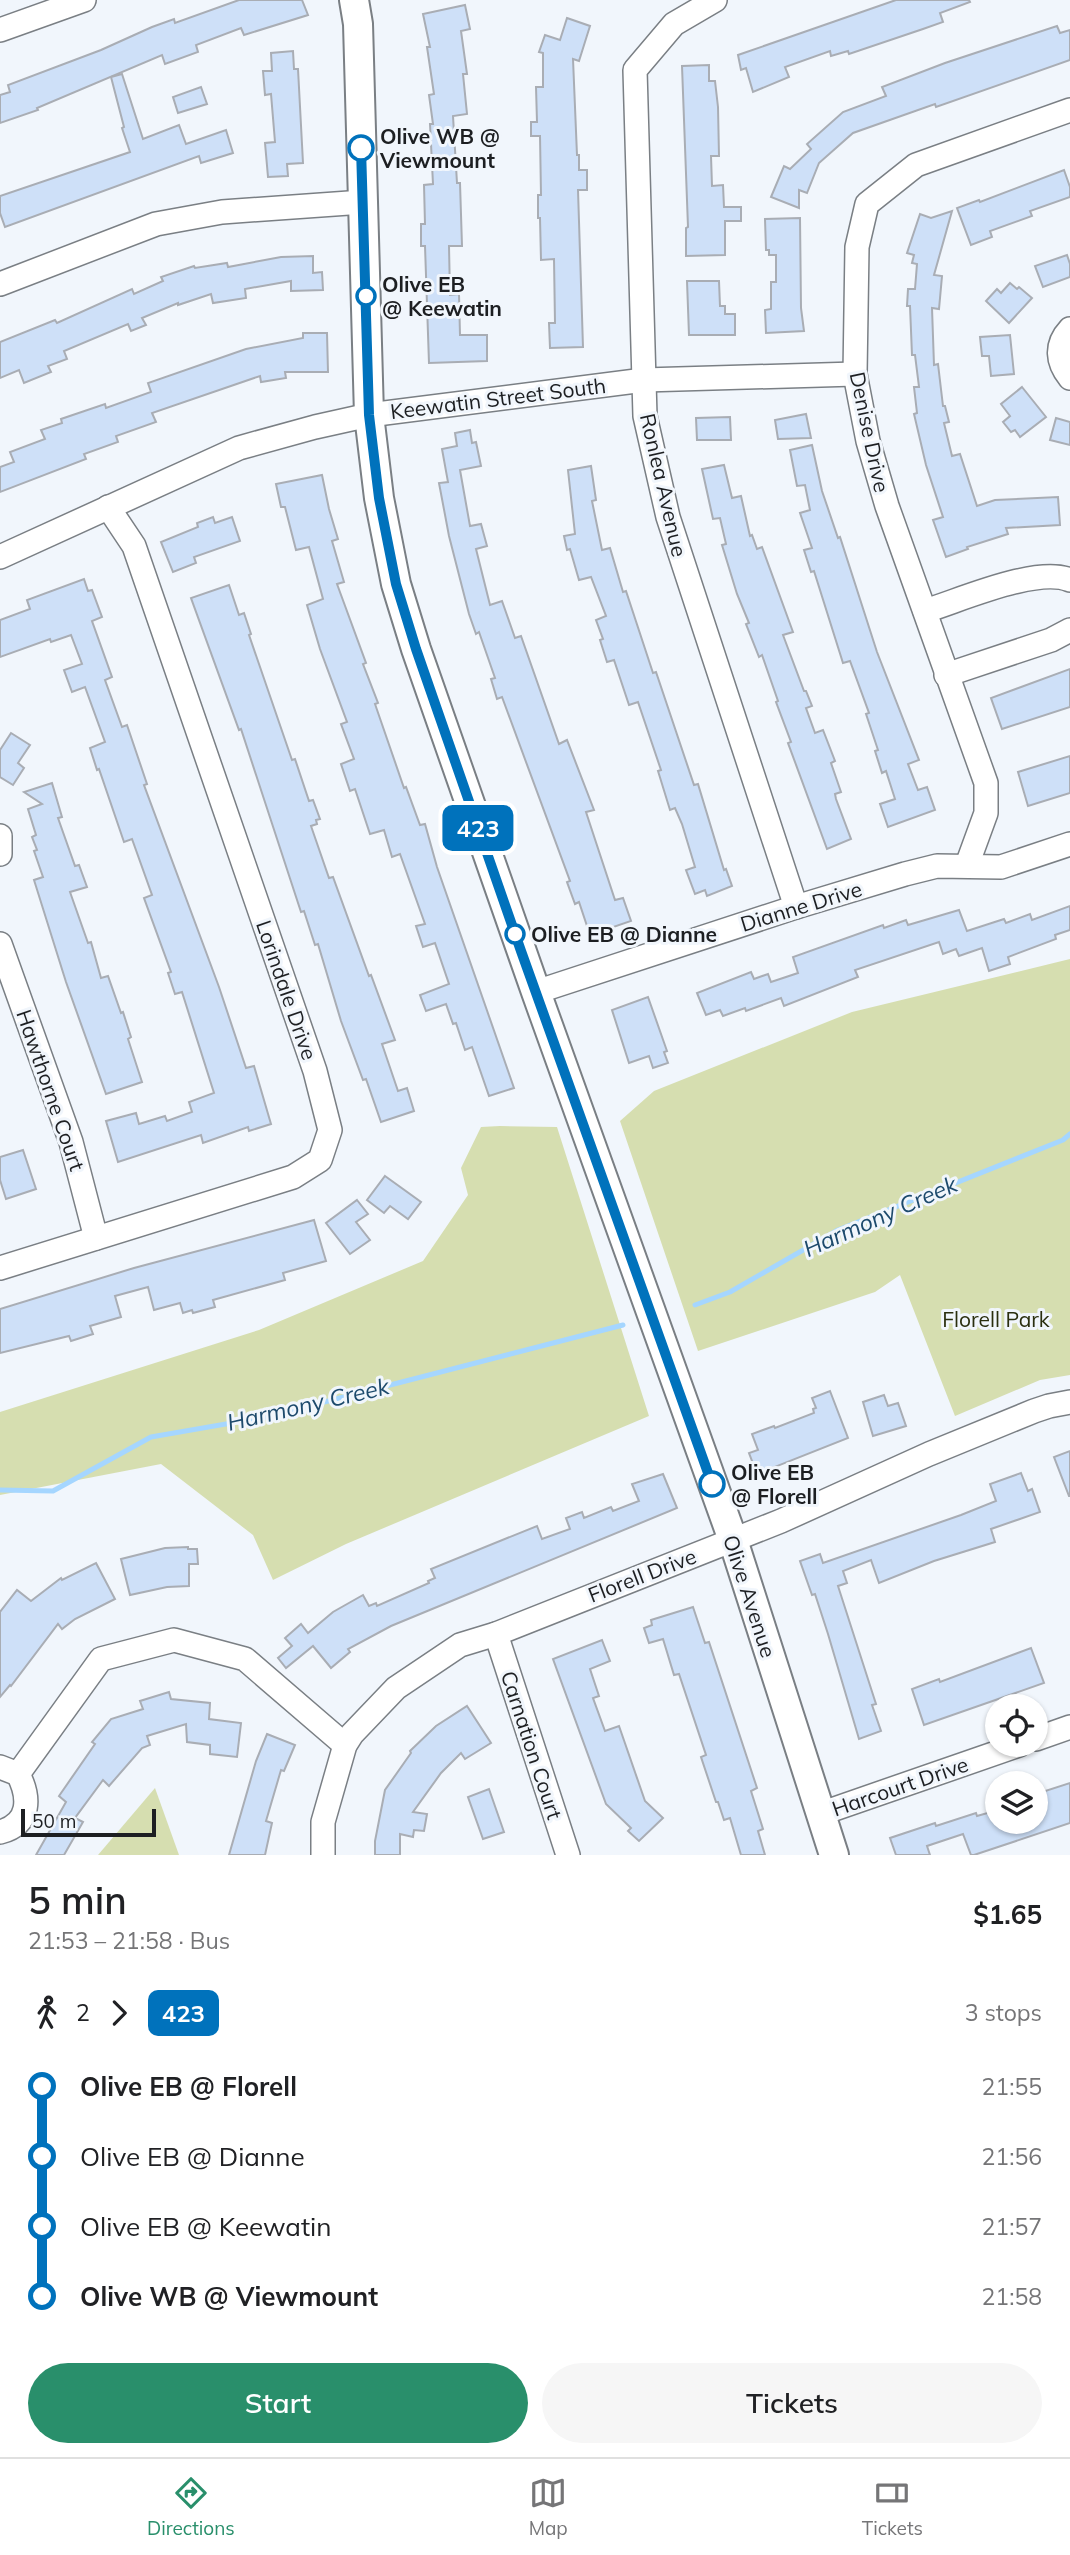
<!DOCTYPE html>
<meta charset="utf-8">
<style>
:root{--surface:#fff;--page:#f6f6f6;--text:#202124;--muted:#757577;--line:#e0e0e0;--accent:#298f6b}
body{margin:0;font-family:Mulish,sans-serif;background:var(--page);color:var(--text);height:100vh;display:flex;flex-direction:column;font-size:26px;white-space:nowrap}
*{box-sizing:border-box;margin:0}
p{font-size:23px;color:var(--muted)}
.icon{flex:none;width:38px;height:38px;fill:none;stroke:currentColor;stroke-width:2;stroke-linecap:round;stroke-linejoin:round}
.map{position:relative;height:1855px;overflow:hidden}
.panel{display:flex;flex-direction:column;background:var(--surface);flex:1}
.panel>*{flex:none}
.badge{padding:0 14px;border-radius:10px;font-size:24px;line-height:46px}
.tools{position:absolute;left:985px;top:1694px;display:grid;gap:14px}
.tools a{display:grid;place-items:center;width:63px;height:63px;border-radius:50%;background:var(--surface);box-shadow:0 2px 5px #0004;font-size:35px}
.scale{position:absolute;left:21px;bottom:18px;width:135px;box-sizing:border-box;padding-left:7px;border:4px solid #1d1f22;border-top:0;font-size:19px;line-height:24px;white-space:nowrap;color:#1d1f22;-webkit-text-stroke:5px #f1f6fc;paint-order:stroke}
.map>.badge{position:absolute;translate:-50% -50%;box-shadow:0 0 0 4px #fff}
.legs{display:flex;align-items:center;gap:10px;height:77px;padding:0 28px;font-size:23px}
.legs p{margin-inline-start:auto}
.overview{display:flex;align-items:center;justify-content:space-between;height:119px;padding:0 28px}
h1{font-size:38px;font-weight:600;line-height:52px}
.cta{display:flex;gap:14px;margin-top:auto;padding:14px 28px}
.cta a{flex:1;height:80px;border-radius:42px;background:var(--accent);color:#fff;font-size:28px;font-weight:600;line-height:80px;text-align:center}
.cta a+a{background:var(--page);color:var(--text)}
ul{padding:0 28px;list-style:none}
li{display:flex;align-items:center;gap:24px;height:70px;font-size:26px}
li i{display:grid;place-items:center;width:10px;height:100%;margin:0 9px;background:currentColor}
li i::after{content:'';width:18px;height:18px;margin:-9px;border:5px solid;border-radius:50%;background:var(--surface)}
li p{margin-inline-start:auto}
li:first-child i{background:linear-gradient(#0000 50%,currentColor 0)}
li:last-child i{background:linear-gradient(currentColor 50%,#0000 0)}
.tab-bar{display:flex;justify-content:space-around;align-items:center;height:98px;border-top:2px solid var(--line);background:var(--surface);font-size:19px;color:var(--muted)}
.tab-bar a{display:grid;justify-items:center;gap:4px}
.tab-bar .selected{color:var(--accent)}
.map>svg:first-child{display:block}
.green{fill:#d6deb0}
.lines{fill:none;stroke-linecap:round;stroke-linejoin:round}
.stream{stroke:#a5d6ff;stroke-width:5}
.building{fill:#cee0f8;stroke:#a9adb4;stroke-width:2}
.minor-casing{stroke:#7a7f84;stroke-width:26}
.major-casing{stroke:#7a7f84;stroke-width:32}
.minor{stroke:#fff;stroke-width:23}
.major{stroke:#fff;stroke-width:28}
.line-1-casing{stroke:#fff;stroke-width:16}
.line-1{stroke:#0072bc;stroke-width:10}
.stop-1-dot{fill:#fff;stroke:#0072bc;stroke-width:3.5}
.labels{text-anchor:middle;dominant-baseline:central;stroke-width:6;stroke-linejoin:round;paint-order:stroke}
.stop-label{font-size:21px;font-weight:bold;fill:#1d1f22;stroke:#f1f6fc;text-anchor:start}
.street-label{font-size:21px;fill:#1d1f22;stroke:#f1f6fc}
.park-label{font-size:21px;fill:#2a2f0f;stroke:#f1f6fc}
.water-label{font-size:23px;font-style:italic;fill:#1d4a6c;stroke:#f1f6fc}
</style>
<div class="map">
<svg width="1070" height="1855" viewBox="0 0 1070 1855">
<rect width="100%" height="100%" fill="#f1f6fc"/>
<g class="green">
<polygon points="1070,959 1070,1375 1040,1380 955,1416 900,1275 875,1292 698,1351 620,1121 654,1091 852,1012"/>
<polygon points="500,1126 557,1127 649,1416 346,1544 273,1580 253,1535 161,1464 0,1495 0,1412 259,1330 423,1261 468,1195 461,1168 481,1127"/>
<polygon points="155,1788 179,1855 98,1855"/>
</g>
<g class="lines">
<g class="stream">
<polyline points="695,1305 730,1292 838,1230 1063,1140 1070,1134"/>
<polyline points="0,1490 53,1491 151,1437 266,1417 623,1325"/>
</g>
</g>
<g class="building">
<polygon points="239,0 302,0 308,15 244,35 241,28 196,45 198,52 165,64 162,55 37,108 38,110 0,123 0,95 10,92 8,85 101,50 152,27 174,19 175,23"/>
<polygon points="896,0 969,0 970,2 940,13 943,22 923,29 849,54 848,51 831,56 830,51 785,67 789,77 753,92 746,68 741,70 738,55"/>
<polygon points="465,5 470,29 461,31 467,74 463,74 467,114 453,116 457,183 460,183 462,246 449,246 450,295 459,294 460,335 487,335 487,361 429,363 425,246 421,246 421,224 425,224 424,185 433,184 430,124 433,124 429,95 434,94 427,47 430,47 423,14"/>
<polygon points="567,18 590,26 579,61 573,59 577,155 579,155 579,170 587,170 587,190 578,190 583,347 550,348 549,323 555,323 554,259 541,260 540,218 538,218 538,195 541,195 540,136 531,136 531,122 537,122 536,87 543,87 543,53 539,52 545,35 560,40"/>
<polygon points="1057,26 1060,33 1070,30 1070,60 936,107 935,104 853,133 819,163 807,193 799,190 799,208 771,197 784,166 790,169 811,149 807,144 843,112 886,96 882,87 945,63"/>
<polygon points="293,51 294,69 298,69 303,163 287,164 288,176 268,177 265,143 275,142 271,94 265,95 263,71 272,71 271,53"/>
<polygon points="709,65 709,81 715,81 718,107 719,156 711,156 712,186 723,185 724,207 741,207 741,221 725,221 725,255 686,256 686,228 688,227 682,66"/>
<polygon points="122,74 143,139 179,125 186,144 226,130 233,153 201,163 199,156 5,227 0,213 0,196 130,152 122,128 124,127 111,77"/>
<polygon points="201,87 207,104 178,113 173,97"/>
<polygon points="1064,170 1070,187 1070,197 1030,211 1032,216 990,231 992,237 971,245 957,208 979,200 980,202"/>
<polygon points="952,211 934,275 942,276 939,309 932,308 934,365 938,364 943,406 945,406 949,422 944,423 952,456 960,454 977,506 995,500 1058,497 1060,525 1006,528 1008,534 967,547 968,549 946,557 933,520 943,517 926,465 914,414 917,413 914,387 919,387 915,355 912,355 910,306 907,306 908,289 915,289 917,264 912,263 914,255 907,253 920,214 931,218"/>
<polygon points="800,218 801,308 804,331 766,333 765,310 771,309 771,282 776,282 776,255 769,255 769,250 766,250 765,219"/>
<polygon points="1067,255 1070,264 1070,277 1043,287 1035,266"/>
<polygon points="313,256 313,273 322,272 323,290 291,291 291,281 245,289 246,298 213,303 211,294 178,305 178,303 142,318 146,325 131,331 128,324 64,351 67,359 48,366 51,372 24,383 19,370 0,378 0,342 55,320 57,323 132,289 134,294 163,281 161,277 194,266 195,268 227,263 228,267 281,257"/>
<polygon points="687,281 719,281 720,306 725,306 725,314 735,314 735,335 689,335"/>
<polygon points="1010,283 1017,289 1019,287 1032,298 1009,323 986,301 997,289 1001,293"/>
<polygon points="303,333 327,333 328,372 285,372 286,378 261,382 260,376 152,413 156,422 116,436 118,442 84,454 86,459 0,492 0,467 14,462 10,452 45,439 41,430 62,423 61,419 105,404 106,408 151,392 148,383 246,349 303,338"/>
<polygon points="1010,335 1014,374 991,376 989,356 982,356 980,337"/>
<polygon points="1022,387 1046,417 1020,437 1015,430 1011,432 1003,422 1010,416 1001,404"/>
<polygon points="806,414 811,438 778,439 775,420"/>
<polygon points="730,417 731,440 697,440 696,418"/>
<polygon points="1056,418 1070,422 1070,445 1050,440"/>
<polygon points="470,430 472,443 476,442 481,466 460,470 470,526 481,524 487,546 476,549 490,605 502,601 515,638 521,636 559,744 567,740 594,810 586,812 615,900 623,898 631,921 590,935 579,902 575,904 567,882 570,881 502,697 497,699 491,679 495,678 479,632 476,634 469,614 449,536 439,483 448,482 442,449 457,446 455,433"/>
<polygon points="812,445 822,491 838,538 840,537 877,652 919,760 908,764 918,790 927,787 935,810 888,827 880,804 895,799 886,771 882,773 875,751 878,750 866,714 869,713 850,661 843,663 814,571 811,572 804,550 812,548 800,513 810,510 805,485 797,486 790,450"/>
<polygon points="724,465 732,498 741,496 750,536 752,535 757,549 762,547 793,632 783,635 804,691 806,691 812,706 806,708 815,733 823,730 835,761 831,763 841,792 835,794 836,799 851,839 827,849 788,743 791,742 776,702 778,701 762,655 759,657 746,624 749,623 737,594 722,545 726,544 720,518 713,519 702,469"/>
<polygon points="591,466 596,500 592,501 602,550 610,548 623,592 626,591 653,673 656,672 694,785 698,784 724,870 726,869 732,886 707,896 705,890 695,894 686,870 695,867 682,824 675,808 670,810 658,771 661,770 638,702 629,705 614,660 607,662 600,640 603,639 596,620 606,616 591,577 579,580 570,549 567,550 564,536 575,534 568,470"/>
<polygon points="322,475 329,509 338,539 332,541 344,582 337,584 366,663 363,664 378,703 375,704 404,788 406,787 420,825 425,824 437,867 514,1088 489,1096 472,1047 465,1050 456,1023 453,1024 446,1004 426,1011 420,995 449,984 435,943 423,947 416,926 425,924 400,854 392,857 384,830 370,834 355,789 350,791 341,764 354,759 341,724 347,722 320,649 307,605 323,599 309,547 296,550 285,507 281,507 276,484"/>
<polygon points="213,517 215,523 232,517 240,541 194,557 196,563 173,572 161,542 198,527 197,523"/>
<polygon points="84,579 88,591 92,590 102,617 92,621 112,677 105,680 122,727 127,725 147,784 144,785 219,987 246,1068 254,1066 271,1124 249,1131 248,1127 203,1143 201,1135 118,1162 106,1121 136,1113 139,1124 165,1116 167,1121 192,1112 189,1102 214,1093 182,992 175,994 168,973 171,972 144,898 152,895 132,839 124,842 99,769 97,770 90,748 105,742 85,687 72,692 64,670 82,664 71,635 51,642 50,639 0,657 0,620 30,609 27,600"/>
<polygon points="229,585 239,615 244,613 251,634 249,635 292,760 295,759 309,801 313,800 320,819 316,820 317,824 311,826 329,878 333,877 369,976 371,975 395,1040 382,1044 398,1091 407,1088 414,1111 381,1122 366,1079 363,1080 341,1021 318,944 315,945 304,911 301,912 241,729 239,730 191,598"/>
<polygon points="1070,669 1070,707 1002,729 991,698"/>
<polygon points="11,733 30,745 18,763 24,768 13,785 0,777 0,750"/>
<polygon points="1070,756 1070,793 1028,806 1018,772"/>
<polygon points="52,783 62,817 58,818 75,866 79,865 87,887 70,892 88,943 91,942 101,978 108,976 121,1013 123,1012 131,1037 128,1039 142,1082 106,1094 66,982 34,880 43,877 34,851 37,850 32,837 36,835 28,809 42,804 24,792"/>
<polygon points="1070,906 1070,930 1055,935 1056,939 1008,957 1010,964 989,971 982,948 959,956 956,949 943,954 939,942 855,970 858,977 784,1006 781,998 746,1011 745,1008 723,1016 720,1010 706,1015 697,993 751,972 754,979 768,974 771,982 798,973 793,957 883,925 884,928 906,920 908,925 959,910 967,931 1004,919 1006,923 1030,914 1032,920"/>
<polygon points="648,997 667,1051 664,1052 668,1063 653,1068 649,1056 629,1063 612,1010"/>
<polygon points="23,1150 36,1189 6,1199 0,1180 0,1157"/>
<polygon points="385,1176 421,1202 408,1219 390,1206 384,1213 367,1200"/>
<polygon points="357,1200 368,1214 356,1222 370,1240 350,1254 326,1223"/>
<polygon points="314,1220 326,1261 283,1273 285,1280 213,1300 215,1307 193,1313 192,1310 183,1313 180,1303 154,1310 148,1287 115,1296 121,1317 90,1326 93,1334 71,1341 69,1336 0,1353 0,1309 134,1268"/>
<polygon points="830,1391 848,1438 757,1474 749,1453 758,1450 752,1434 774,1426 775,1428 814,1413 813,1409 816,1408 812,1398"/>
<polygon points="884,1395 888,1406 898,1403 906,1426 873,1436 863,1402"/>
<polygon points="1070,1451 1070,1496 1069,1496 1054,1457"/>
<polygon points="1021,1473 1028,1491 1032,1489 1040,1512 991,1529 995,1542 934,1561 879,1583 871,1560 843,1571 847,1583 838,1586 876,1704 872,1705 881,1731 859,1739 828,1634 815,1594 812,1595 800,1561 820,1554 823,1563 961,1515 996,1501 990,1484"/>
<polygon points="663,1474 677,1508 391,1626 348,1649 350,1652 331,1668 313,1646 286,1668 278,1658 292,1646 285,1638 301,1624 308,1633 333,1612 363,1595 369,1606 376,1603 377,1606 429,1583 428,1581 435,1578 431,1569 537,1526 542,1539 570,1529 566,1518 582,1512 584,1518 611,1507 613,1511 639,1501 632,1484"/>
<polygon points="188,1547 188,1549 197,1549 198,1564 189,1564 189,1586 167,1587 130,1595 121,1559 165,1548"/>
<polygon points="96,1563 115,1599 75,1619 62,1629 58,1624 11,1686 10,1685 0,1697 0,1612 17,1590 31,1601 61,1578 62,1580"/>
<polygon points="693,1607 705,1643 709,1642 757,1788 751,1791 763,1829 758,1831 765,1855 741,1855 730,1818 724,1820 718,1802 716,1802 701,1757 706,1755 679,1674 674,1675 663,1639 649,1643 644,1628 652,1625 651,1620"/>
<polygon points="602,1640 610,1661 590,1669 599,1696 593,1698 605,1731 619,1726 645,1801 663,1818 639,1841 628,1831 631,1828 606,1804 553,1659"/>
<polygon points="1031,1648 1044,1683 924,1725 912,1689 939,1679 940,1682"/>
<polygon points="169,1692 171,1699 210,1703 209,1719 241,1723 237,1757 210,1754 210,1745 187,1742 186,1724 147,1736 150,1745 142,1748 109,1786 103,1780 75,1818 83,1822 64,1855 36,1855 66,1802 59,1796 95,1744 92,1742 111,1719 143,1709 140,1701"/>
<polygon points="467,1706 491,1743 465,1759 461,1753 441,1773 413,1812 427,1814 424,1831 414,1830 413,1837 400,1834 400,1855 375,1855 375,1841 385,1790 411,1753 410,1751 436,1726"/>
<polygon points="267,1734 295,1745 284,1771 281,1770 266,1821 272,1823 265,1855 229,1855 256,1761"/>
<polygon points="1070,1783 1070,1823 974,1855 971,1855 963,1834 927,1846 930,1855 896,1855 890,1838 935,1823 936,1826 976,1813 977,1816 998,1810 998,1822 1036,1822 1036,1794"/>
<polygon points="489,1789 504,1832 483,1839 468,1797"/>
</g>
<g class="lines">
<defs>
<g id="minor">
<polyline points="715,0 674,24 635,70 645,416 668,517 796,907"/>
<polyline points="0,30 84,0"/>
<polyline points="0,284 156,224 222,212 363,202"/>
<path d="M1070,329C1055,345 1057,362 1070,378"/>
<polyline points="0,557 239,448 315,427 369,415 644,380 855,374"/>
<path d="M925,611C961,600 1037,566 1070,580"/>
<polyline points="946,675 1051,640 1070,630"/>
<polyline points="0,836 0,854"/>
<polyline points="967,865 986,813 986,783 887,506 868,441 855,374 857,247 867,204 916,165 1070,110"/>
<polyline points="0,944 71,1142 96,1238"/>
<polyline points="536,992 796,907 905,874 937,866 1001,867 1070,844"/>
<polyline points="0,1268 293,1177 320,1160 330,1130 315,1071 134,546 108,507"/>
<polyline points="496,1634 568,1855"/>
<polyline points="1036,1739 1070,1727"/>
<path d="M0,1767L18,1774C30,1797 31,1824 0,1832"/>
<polyline points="18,1774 101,1659 174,1640 245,1659 345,1745"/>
<polyline points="820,1814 1019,1745"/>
<polyline points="323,1855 323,1822 345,1745 352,1734 396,1688 460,1645 496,1634 781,1521 929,1454 1034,1411 1049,1406 1070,1402"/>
</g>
<polyline id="major" points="354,0 358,24 369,415 379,498 396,584 416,649 536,992 733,1540 834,1855"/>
</defs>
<use href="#minor" class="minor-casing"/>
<use href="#major" class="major-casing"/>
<use href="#minor" class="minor"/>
<use href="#major" class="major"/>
</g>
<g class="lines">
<defs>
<polyline id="line-1" points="361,148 369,415 379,498 396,584 416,649 521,951 712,1484"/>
</defs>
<use href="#line-1" class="line-1-casing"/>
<use href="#line-1" class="line-1"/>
</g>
<g class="stop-1-dot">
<circle cx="361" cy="148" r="12"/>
<circle cx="366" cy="296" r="9"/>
<circle cx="515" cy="934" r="9"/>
<circle cx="712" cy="1484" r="12"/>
</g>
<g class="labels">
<g class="stop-label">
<text x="380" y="136">Olive WB @<tspan x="380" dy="24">Viewmount</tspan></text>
<text x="382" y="284">Olive EB<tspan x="382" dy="24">@ Keewatin</tspan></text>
<text x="531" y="934">Olive EB @ Dianne</text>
<text x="731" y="1472">Olive EB<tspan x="731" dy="24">@ Florell</tspan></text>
</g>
<g class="street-label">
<text transform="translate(498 398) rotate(-7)">Keewatin Street South</text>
<text transform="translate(870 432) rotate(78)">Denise Drive</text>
<text transform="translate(664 485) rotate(77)">Ronlea Avenue</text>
<text transform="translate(801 906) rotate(-17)">Dianne Drive</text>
<text transform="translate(287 990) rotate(71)">Lorindale Drive</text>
<text transform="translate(51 1090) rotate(71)">Hawthorne Court</text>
<text transform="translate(642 1575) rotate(-21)">Florell Drive</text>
<text transform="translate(750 1596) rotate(72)">Olive Avenue</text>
<text transform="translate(532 1745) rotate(72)">Carnation Court</text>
<text transform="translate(900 1786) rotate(-19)">Harcourt Drive</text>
</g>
<g class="park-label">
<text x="996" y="1319">Florell Park</text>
</g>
<g class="water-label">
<text transform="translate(880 1216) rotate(-24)">Harmony Creek</text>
<text transform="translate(308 1404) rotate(-13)">Harmony Creek</text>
</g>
</g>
</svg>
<div class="tools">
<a><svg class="icon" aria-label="locate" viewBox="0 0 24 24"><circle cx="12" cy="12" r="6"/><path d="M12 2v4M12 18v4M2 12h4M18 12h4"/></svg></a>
<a><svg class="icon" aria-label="layers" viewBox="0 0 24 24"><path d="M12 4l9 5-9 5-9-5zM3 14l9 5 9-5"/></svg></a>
</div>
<div class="scale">50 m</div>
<b class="badge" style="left:478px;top:828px;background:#0072bc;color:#fff">423</b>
</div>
<section class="panel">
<div class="overview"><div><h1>5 min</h1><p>21:53 – 21:58 · Bus</p></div><b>$1.65</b></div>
<div class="legs"><svg class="icon" aria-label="walk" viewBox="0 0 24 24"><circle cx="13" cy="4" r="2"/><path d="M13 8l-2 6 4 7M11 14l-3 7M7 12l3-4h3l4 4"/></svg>2<svg class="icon" aria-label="forward" viewBox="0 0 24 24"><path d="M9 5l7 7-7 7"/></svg><b class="badge" style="background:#0072bc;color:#fff">423</b><p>3 stops</p></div>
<ul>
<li><i style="color:#0072bc"></i><b>Olive EB @ Florell</b><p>21:55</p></li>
<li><i style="color:#0072bc"></i><span>Olive EB @ Dianne</span><p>21:56</p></li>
<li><i style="color:#0072bc"></i><span>Olive EB @ Keewatin</span><p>21:57</p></li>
<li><i style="color:#0072bc"></i><b>Olive WB @ Viewmount</b><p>21:58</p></li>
</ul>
<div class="cta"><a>Start</a><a>Tickets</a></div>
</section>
<nav class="tab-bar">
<a class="selected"><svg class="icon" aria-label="directions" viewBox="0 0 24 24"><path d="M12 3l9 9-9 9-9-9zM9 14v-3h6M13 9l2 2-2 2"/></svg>Directions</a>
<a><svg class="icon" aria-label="map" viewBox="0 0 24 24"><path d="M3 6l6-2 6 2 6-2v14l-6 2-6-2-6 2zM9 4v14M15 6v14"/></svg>Map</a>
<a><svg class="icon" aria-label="tickets" viewBox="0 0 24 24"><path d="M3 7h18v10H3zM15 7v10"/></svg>Tickets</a>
</nav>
